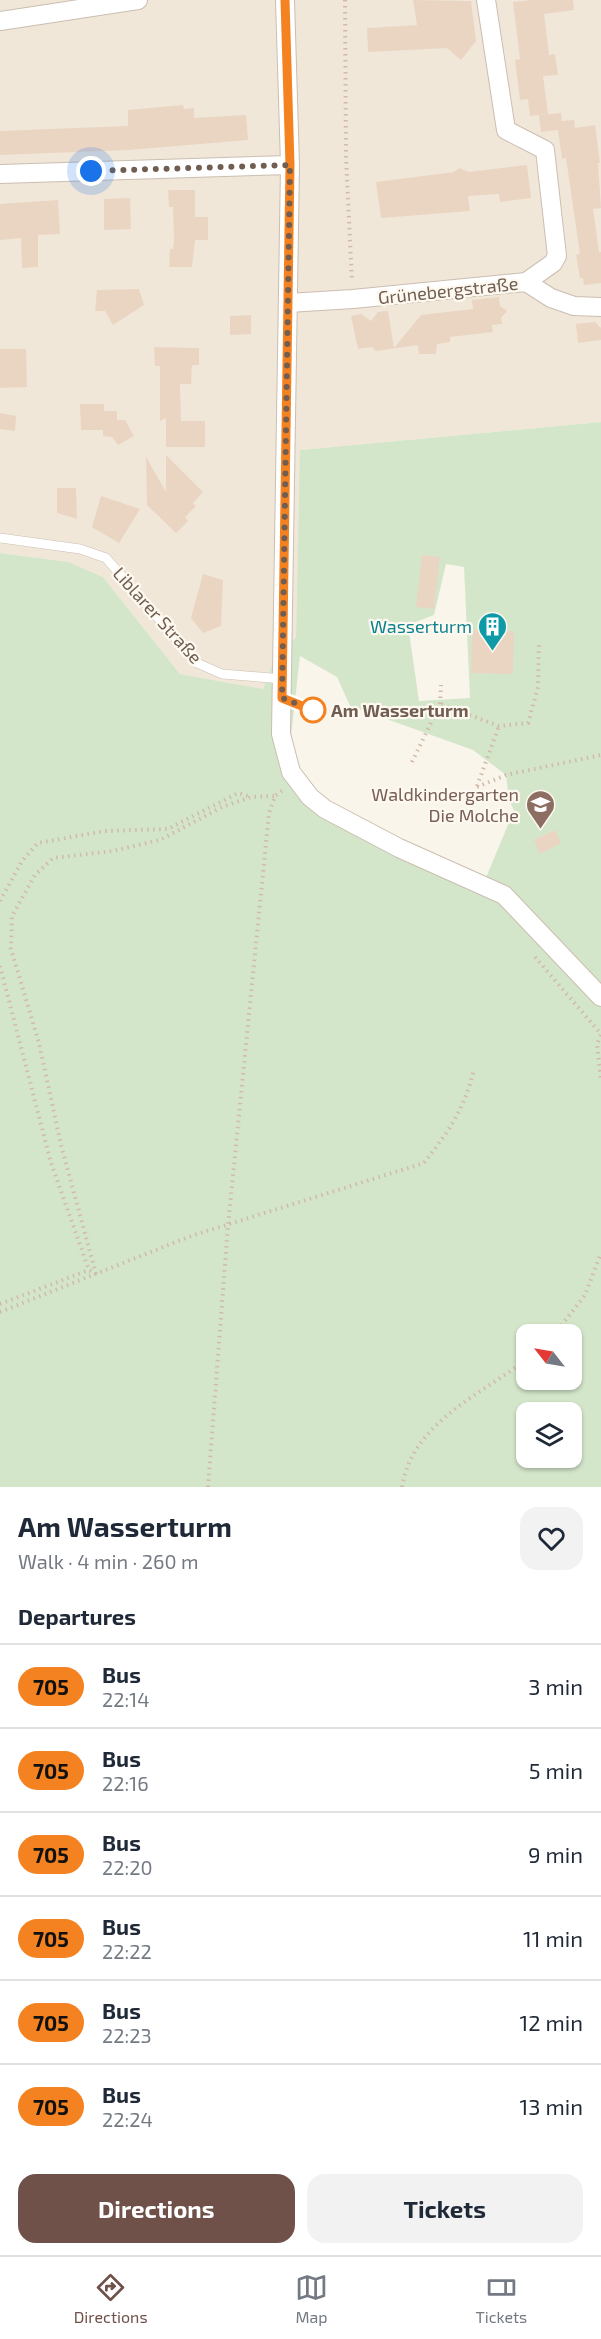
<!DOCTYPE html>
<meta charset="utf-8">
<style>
:root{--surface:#fff;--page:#f2f2f3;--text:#1f2937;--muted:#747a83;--line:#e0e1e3;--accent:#705149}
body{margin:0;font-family:"Exo 2",sans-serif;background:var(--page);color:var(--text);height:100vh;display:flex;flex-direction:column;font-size:22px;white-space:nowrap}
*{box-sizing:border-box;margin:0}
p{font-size:20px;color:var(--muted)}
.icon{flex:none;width:33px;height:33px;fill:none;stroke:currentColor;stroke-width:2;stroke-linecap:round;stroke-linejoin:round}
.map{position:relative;height:1487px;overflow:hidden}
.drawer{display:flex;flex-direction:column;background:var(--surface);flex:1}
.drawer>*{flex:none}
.badge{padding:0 12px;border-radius:20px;font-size:21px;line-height:39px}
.needle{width:39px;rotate:301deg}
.tools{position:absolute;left:516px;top:1324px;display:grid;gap:12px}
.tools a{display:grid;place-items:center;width:66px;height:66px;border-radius:12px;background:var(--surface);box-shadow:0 2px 4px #0004;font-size:30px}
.you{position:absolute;width:30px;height:30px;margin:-15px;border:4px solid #fff;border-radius:50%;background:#1a73e8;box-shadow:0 0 0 9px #1a73e833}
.map>.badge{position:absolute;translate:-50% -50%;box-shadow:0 0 0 3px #fff}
h2{padding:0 18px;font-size:22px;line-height:54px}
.round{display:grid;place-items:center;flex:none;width:63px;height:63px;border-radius:18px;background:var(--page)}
.overview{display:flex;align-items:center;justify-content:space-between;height:102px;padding:0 18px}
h1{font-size:28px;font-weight:700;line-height:45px}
.button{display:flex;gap:12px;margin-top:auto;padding:12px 18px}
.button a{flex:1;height:69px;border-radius:18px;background:var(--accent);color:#fff;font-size:24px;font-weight:700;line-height:69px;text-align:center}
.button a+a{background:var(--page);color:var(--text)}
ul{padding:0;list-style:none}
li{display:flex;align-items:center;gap:18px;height:84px;padding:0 18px;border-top:2px solid var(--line)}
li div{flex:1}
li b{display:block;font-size:22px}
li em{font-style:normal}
li .badge{min-width:66px;font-weight:700;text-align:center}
.menu{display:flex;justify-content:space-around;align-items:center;height:84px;border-top:2px solid var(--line);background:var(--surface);font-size:16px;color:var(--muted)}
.menu a{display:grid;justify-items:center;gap:3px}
.menu .active{color:var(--accent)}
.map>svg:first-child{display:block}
.residential{fill:#f1e7d9}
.green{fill:#d4e6ca;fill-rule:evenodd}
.building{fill:#ead5c3}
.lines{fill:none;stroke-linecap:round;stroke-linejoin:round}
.lane-casing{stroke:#cbbeb1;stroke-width:10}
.street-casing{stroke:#cbbeb1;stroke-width:20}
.path{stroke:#d1baa8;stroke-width:4;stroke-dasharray:1.5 4.5;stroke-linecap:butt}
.lane{stroke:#fff;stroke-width:9}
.street{stroke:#fff;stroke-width:18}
.line-casing{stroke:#fff;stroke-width:14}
.line{stroke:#f58220;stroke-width:9}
.walk{stroke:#715e51;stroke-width:6;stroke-dasharray:0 10.8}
.stop-dot{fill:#fff;stroke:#f58220;stroke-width:3}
.labels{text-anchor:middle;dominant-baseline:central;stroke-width:4.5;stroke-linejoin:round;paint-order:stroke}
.street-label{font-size:18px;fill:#715e51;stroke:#fdf9f0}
.culture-label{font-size:18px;fill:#0d838f;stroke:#fdf9f0;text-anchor:end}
.stop-label{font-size:18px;font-weight:bold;fill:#715e51;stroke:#fdf9f0;text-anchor:start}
.education-label{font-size:18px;fill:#785e54;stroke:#fdf9f0;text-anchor:end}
</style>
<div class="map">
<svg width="601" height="1487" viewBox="0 0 601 1487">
<rect width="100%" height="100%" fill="#faf5ea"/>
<polygon class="residential" points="0,0 601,0 601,422 301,450 296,638 278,649 263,689 180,674 103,577 69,562 0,553"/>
<path class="green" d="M601,422V1487H0V553L69,562L103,577L180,674L263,689L278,649L296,638L300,450ZM446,564L464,567L470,698L419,701L408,625L434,615ZM300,656L337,677L350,706L473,750L506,775L509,800L514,810L485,880L329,806L298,774L290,745ZM526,1335H572V1380H526ZM526,1413H572V1458H526Z"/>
<g class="building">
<polygon points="413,0 471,1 476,41 461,60 447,48 368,52 367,28 417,25"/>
<polygon points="532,0 573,0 574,10 544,14 549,55 555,54 558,75 543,76 548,114 530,116 528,99 520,100 515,60 520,59 513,2"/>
<polygon points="183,105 184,109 194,108 194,118 246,115 248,140 129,150 0,155 0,131 128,126 128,110"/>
<polygon points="561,113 562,121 574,120 575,128 595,125 600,163 598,163 601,208 593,209 599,252 601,252 601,283 584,285 583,278 580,278 576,255 580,254 566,158 562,159 558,130 541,132 539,115"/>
<polygon points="527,165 531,198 500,202 499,194 468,196 470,211 381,218 376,182 454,172 459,168 469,172"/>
<polygon points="168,190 195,190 195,217 208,217 208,240 195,240 192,267 169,267 170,249 173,249 174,240 173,207 169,207"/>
<polygon points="130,198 131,229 104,230 104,199"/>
<polygon points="58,200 60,234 38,235 38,267 22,268 21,238 0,240 0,204"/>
<polygon points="139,289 144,305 113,325 105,311 95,311 97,290"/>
<polygon points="499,297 500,306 507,311 501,318 502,324 492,325 493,332 450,337 450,342 437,344 436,354 419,354 418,345 376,351 372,347 358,349 351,316 361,314 371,321 378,312 388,311 394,348 421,315 473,309 472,300"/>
<polygon points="251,315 251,334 230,335 230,316"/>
<polygon points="595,322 601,328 601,340 578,343 576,324"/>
<polygon points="154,347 199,348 199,365 192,365 191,384 180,384 181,421 205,421 205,447 166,447 166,418 160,421 160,366 155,366"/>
<polygon points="0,349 26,349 27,387 0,388"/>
<polygon points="80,404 104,404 104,411 117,411 117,420 125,420 134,436 118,445 112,437 103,436 103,430 81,430"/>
<polygon points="0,413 16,416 15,431 0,429"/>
<polygon points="166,455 203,492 193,503 196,506 185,517 188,521 176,533 147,505 146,457 166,492"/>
<polygon points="57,488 76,488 77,519 57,513"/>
<polygon points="101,496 140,509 119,543 92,527"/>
<polygon points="422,555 440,557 434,609 416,607"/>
<polygon points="203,574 223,580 221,626 203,633 191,618"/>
<polygon points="472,630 514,631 513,674 471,673"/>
<polygon points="555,830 561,843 540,854 534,840"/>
</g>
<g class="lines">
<defs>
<g id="lane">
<polyline points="0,538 80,549 106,558 197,663 222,674 283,679"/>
<polyline points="282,698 317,712"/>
</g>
<g id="street">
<polyline points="285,0 290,165 281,734 291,772 310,797 325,809 399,848 504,895 601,997"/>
<polyline points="486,0 506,130 545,150 557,256 553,263 526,282"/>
<polyline points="0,21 138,0"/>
<polyline points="0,174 290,165"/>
<polyline points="288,303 353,299 526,282 551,298 574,306 601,307"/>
</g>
</defs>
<use href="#lane" class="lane-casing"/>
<use href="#street" class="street-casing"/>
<g class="path">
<polyline points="345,0 346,157 352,281"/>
<polyline points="440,704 441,685"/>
<polyline points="412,762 440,704 499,726 528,723 538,687 539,641"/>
<polyline points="477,786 499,726"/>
<polyline points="477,787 506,775 601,755"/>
<polyline points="0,901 22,861 38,843 105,831 168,829 238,793 251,797"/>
<polyline points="535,957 601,1034"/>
<polyline points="0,966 51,1163 89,1270 95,1274"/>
<polyline points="601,1035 597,1044 601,1080"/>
<polyline points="96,1274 61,1145 39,1043 11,949 12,916 35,875 53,858 113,851 160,840 222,807 251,797 275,796"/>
<polyline points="0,1304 89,1270"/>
<path d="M0,1312L191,1236L424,1163C449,1131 465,1108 474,1069"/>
<polyline points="554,1335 585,1295 601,1253"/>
<polyline points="208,1487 228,1226 269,813 275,796 283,790"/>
<path d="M402,1487C412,1423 480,1395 526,1360"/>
</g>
<use href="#lane" class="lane"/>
<use href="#street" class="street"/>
</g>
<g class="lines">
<defs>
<polyline id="line" points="285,0 290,165 282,698 317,712"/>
</defs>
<use href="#line" class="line-casing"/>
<use href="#line" class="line"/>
<polyline class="walk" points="91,171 290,165 282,698 313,710"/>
</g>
<defs>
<symbol id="building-pin" viewBox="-11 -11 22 30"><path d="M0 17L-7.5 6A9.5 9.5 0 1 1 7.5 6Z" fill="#0f9aa8" stroke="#fdf9f0"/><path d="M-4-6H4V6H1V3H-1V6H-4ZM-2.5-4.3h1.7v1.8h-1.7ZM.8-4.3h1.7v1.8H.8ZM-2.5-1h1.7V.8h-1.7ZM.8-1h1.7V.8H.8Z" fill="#fff"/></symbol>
<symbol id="school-pin" viewBox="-11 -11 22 30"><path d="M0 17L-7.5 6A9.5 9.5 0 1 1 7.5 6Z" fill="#8d6e63" stroke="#fdf9f0"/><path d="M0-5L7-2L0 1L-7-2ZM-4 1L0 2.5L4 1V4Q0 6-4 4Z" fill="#fff"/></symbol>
</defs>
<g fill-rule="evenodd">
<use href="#building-pin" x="476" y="610" width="33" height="45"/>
<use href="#school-pin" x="524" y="788" width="33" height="45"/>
</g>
<circle class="stop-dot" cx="313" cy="710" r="12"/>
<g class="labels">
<g class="street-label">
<text transform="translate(448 290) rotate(-6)">Grünebergstraße</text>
<text transform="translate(158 615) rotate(48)">Liblarer Straße</text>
</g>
<g class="culture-label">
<text x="472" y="626">Wasserturm</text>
</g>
<g class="stop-label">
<text x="331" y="710">Am Wasserturm</text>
</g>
<g class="education-label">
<text x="519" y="794">Waldkindergarten<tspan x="519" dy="21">Die Molche</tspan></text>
</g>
</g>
</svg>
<div class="tools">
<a><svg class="needle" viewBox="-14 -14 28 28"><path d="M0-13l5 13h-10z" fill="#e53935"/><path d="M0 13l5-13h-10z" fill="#747a83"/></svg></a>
<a><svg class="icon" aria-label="layers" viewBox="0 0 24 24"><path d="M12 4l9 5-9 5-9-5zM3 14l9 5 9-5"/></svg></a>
</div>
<div class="you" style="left:91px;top:171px"></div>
</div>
<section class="drawer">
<div class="overview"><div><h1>Am Wasserturm</h1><p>Walk · 4 min · 260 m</p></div><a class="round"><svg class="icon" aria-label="heart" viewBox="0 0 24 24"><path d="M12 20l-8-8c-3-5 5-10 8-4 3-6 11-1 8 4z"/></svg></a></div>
<h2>Departures</h2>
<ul>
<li><span class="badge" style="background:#f58220;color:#111">705</span><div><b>Bus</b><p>22:14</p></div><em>3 min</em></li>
<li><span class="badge" style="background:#f58220;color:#111">705</span><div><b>Bus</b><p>22:16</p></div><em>5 min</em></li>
<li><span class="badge" style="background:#f58220;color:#111">705</span><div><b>Bus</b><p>22:20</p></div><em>9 min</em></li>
<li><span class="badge" style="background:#f58220;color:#111">705</span><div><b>Bus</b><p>22:22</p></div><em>11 min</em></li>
<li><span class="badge" style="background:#f58220;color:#111">705</span><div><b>Bus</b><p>22:23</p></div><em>12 min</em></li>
<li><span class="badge" style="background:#f58220;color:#111">705</span><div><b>Bus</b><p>22:24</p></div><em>13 min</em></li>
</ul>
<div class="button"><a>Directions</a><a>Tickets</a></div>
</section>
<nav class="menu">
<a class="active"><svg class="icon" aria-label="directions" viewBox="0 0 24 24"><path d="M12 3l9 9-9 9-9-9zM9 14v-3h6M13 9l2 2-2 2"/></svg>Directions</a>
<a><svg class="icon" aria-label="map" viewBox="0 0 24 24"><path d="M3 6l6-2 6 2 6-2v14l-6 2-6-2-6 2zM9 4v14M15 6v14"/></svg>Map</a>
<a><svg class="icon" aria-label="tickets" viewBox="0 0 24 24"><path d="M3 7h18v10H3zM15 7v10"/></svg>Tickets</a>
</nav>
